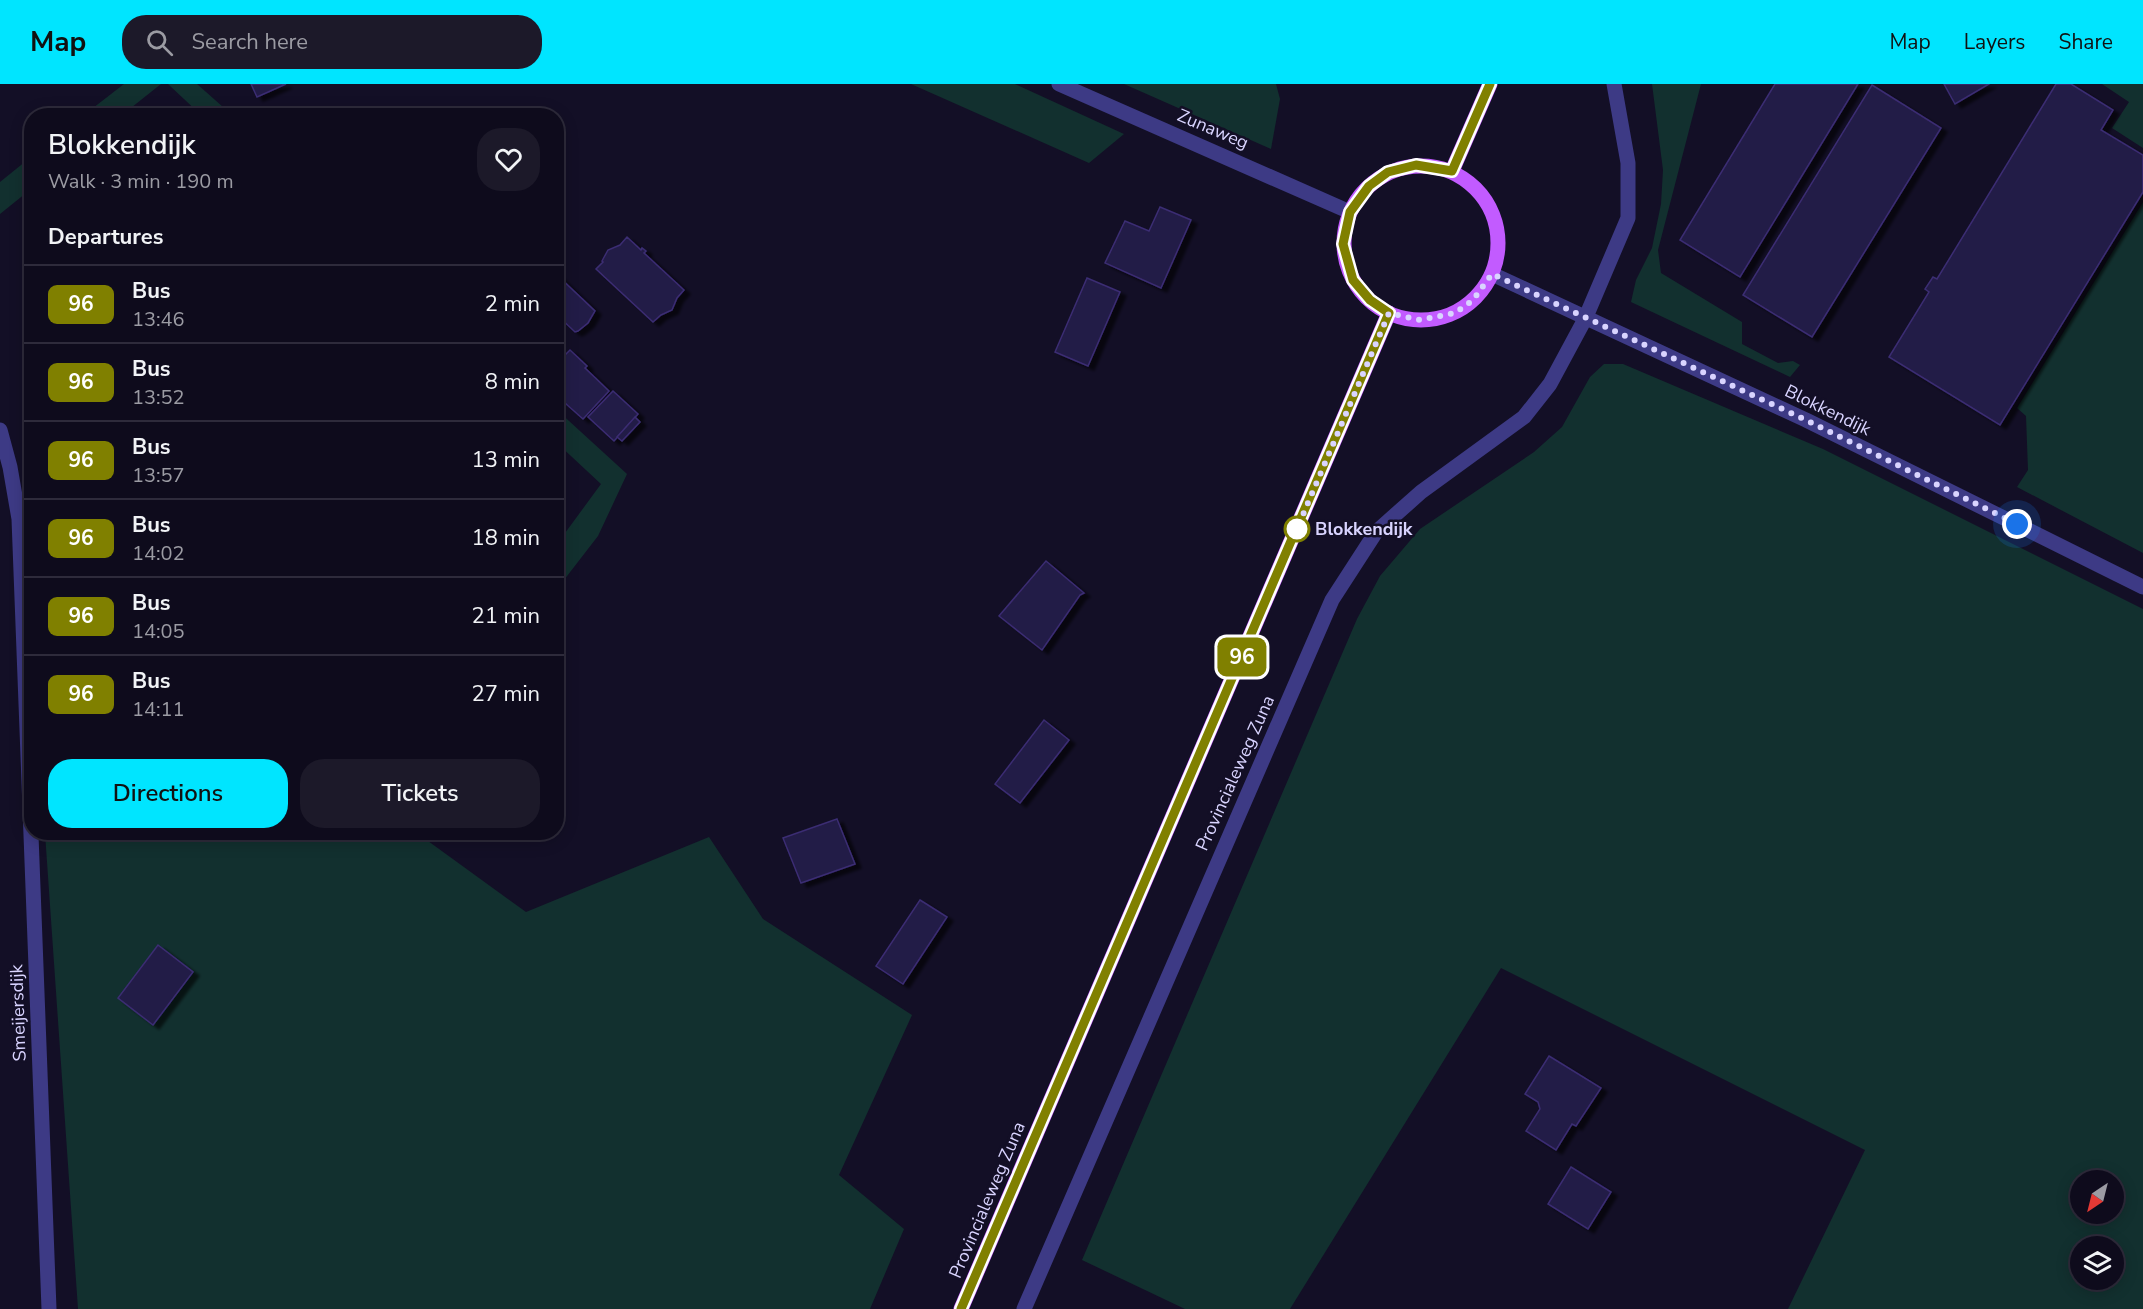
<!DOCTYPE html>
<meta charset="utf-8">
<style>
:root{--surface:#0e0b1c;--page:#1c1929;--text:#f1f3f6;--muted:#9b9ba3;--line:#2e2b3b;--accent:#00e5ff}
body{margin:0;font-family:"Nunito Sans",sans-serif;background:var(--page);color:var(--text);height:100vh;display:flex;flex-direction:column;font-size:22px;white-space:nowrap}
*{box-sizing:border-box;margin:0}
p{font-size:20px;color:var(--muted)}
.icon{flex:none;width:33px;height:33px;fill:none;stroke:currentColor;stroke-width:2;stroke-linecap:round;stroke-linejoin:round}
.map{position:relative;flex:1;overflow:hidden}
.drawer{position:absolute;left:24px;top:24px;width:540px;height:732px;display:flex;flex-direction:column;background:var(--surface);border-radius:24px;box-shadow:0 3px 15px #0003,0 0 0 2px var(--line)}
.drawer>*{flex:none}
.badge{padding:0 12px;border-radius:9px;font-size:21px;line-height:39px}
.needle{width:39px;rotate:215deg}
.tools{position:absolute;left:2070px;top:1086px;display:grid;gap:12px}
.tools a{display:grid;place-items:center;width:54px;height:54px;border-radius:50%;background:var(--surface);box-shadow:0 3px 15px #0003,0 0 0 2px var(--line);font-size:30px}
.you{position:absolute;width:30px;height:30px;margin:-15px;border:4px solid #fff;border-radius:50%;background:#1a73e8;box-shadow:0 0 0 9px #1a73e833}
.map>.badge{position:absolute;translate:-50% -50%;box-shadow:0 0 0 3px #fff}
h2{padding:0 24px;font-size:22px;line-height:54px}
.round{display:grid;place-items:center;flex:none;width:63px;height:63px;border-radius:24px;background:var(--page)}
.summary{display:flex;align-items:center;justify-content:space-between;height:102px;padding:0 24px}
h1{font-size:28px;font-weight:600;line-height:45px}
.button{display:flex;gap:12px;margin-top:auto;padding:12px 24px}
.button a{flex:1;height:69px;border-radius:24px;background:var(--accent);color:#111;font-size:24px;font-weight:600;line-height:69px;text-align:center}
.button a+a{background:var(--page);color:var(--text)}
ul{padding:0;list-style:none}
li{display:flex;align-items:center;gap:18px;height:78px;padding:0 24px;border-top:2px solid var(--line)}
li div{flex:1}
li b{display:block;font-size:22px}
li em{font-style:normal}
li .badge{min-width:66px;font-weight:700;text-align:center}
header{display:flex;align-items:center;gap:36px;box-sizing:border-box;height:84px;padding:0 30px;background:var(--accent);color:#111}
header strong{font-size:28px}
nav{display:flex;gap:33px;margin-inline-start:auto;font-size:21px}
.search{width:420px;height:54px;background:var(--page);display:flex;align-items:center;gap:15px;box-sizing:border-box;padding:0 21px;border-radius:24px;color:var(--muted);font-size:22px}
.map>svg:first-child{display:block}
.green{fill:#12302f;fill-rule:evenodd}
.building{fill:#241b47;stroke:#3b2d73;stroke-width:1.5;filter:url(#shadow)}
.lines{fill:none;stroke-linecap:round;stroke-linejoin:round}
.minor{stroke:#3d3a85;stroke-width:15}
.major{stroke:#c25bff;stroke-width:15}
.line-casing{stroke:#fff;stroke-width:14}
.line{stroke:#808000;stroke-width:9}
.walk{stroke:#d9d4ff;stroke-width:6;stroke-dasharray:0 10.8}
.stop-dot{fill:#fff;stroke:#808000;stroke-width:3}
.labels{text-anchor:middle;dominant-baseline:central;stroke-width:5;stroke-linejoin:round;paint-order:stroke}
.street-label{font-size:18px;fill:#d9d4ff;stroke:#130f26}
.stop-label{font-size:18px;font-weight:bold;fill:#d9d4ff;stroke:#130f26;text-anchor:start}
</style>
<header>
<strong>Map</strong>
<div class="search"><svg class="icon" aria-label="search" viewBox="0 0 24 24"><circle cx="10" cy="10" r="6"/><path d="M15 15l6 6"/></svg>Search here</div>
<nav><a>Map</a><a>Layers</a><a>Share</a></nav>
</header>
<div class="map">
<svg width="2143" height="1225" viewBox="0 0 2143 1225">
<defs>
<filter id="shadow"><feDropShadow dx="6" dy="4" stdDeviation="1.5" flood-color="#0009"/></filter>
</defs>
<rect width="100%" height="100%" fill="#130f26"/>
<g class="green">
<polygon points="124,0 161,0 122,31 84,31"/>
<polygon points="168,0 197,0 232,31 201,31"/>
<polygon points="911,0 1015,0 1124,50 1089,79"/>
<polygon points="1124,0 1276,0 1280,15 1271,65"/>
<polygon points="1652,0 1701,0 1658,166 1661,189 1742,238 1742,260 1778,279 1793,277 1800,281 1790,293 1631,218 1636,196 1652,164 1661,120 1663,86"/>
<polygon points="2102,0 2143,0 2143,64 2112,44 2129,18"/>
<polygon points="31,73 31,105 0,130 0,98"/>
<polygon points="2143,118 2143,469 2017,403 2028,386 2026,332 2017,324"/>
<path d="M1604,280H1623L1823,365L2143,525V1225H1788L1865,1066L1501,884L1290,1225H1185L1082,1176L1357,535L1380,492L1420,445L1534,368L1562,343L1590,293ZM2080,1096H2114V1130H2080ZM2080,1162H2114V1196H2080Z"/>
<polygon points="557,326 627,390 598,452 557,505 557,460 601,400 557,359"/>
<polygon points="45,749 417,749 526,828 709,753 763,835 912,931 839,1091 904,1145 870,1225 78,1225"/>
</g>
<g class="building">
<polygon points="251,0 286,0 257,13"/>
<polygon points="1775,0 1858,0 1740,193 1680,156"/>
<polygon points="1944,0 1989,0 1955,20"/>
<polygon points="2056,0 2071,0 2113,26 2101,46 2143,71 2143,108 2000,341 1889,273 1929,208 1925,205 1933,193 1937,195"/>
<polygon points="1872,1 1941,44 1812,253 1743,211"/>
<polygon points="1160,123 1191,136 1161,204 1105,179 1125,137 1149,147"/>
<polygon points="627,153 641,166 642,164 646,167 644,169 684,206 677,214 672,226 661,231 653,238 596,185 603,178 602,177 608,166 620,161"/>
<polygon points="556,190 595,227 588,239 578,247 575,248 556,230"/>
<polygon points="1087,194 1120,208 1088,282 1055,268"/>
<polygon points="570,266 587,282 585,284 609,307 583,335 556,311 562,304 556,299 556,280"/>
<polygon points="613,307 638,330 614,357 588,333"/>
<polygon points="635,333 640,338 622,357 617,353"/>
<polygon points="1046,477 1084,509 1080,511 1042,566 999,532"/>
<polygon points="1044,636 1069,656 1020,719 995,700"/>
<polygon points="837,735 855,780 801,799 783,754"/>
<polygon points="920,816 947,833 903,900 876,882"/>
<polygon points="158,861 193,888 153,941 118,914"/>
<polygon points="1549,972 1601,1004 1576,1042 1572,1040 1556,1066 1526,1047 1540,1025 1538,1018 1525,1010"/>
<polygon points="1571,1083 1611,1108 1588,1145 1548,1120"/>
</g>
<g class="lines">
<g class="minor">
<polyline points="1059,0 1350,128"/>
<polyline points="1492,190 1806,336 2143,503"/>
<polyline points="0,346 10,383 19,435 49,1225"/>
<polyline points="1024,1225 1332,516 1376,448 1421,408 1524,333 1550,300 1585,235 1628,134 1628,79 1614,0"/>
</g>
<g class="major">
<circle cx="1421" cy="159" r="77"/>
<polyline points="1452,87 1490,0"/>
<polyline points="961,1225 1389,229"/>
</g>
</g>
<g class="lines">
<defs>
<polyline id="line" points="961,1225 1389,229 1370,216 1353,196 1343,160 1350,128 1369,102 1388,88 1416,81 1452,87 1490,0"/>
</defs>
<use href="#line" class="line-casing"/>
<use href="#line" class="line"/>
<polyline class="walk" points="1297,445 1296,447 1389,229 1420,236 1455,229 1473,216 1492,190 1806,336 2017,440"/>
</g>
<circle class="stop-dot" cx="1297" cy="445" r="12"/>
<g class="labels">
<g class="street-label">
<text transform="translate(1213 45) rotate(23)">Zunaweg</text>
<text transform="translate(1828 326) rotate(26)">Blokkendijk</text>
<text transform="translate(1235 689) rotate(-66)">Provincialeweg Zuna</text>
<text transform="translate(18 929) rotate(-92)">Smeijersdijk</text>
<text transform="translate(987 1116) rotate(-67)">Provincialeweg Zuna</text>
</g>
<g class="stop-label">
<text x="1315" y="445">Blokkendijk</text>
</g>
</g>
</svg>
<div class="tools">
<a><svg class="needle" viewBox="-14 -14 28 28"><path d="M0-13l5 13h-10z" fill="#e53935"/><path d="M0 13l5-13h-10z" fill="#9b9ba3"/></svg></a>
<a><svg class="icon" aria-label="layers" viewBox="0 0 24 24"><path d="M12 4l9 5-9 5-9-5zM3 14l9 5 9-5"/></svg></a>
</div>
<div class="you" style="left:2017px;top:440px"></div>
<b class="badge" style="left:1242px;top:573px;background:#808000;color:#fff">96</b>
<section class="drawer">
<div class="summary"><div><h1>Blokkendijk</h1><p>Walk · 3 min · 190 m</p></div><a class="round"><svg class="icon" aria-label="heart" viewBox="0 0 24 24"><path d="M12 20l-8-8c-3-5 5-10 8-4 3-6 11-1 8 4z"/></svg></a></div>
<h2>Departures</h2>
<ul>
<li><span class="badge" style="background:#808000;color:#fff">96</span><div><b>Bus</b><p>13:46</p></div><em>2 min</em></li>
<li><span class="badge" style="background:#808000;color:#fff">96</span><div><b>Bus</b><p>13:52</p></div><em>8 min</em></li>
<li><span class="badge" style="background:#808000;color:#fff">96</span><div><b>Bus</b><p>13:57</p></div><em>13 min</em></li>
<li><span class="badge" style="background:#808000;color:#fff">96</span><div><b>Bus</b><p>14:02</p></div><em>18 min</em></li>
<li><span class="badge" style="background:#808000;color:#fff">96</span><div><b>Bus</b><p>14:05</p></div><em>21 min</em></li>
<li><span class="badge" style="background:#808000;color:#fff">96</span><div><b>Bus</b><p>14:11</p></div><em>27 min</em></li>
</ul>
<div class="button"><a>Directions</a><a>Tickets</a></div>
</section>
</div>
